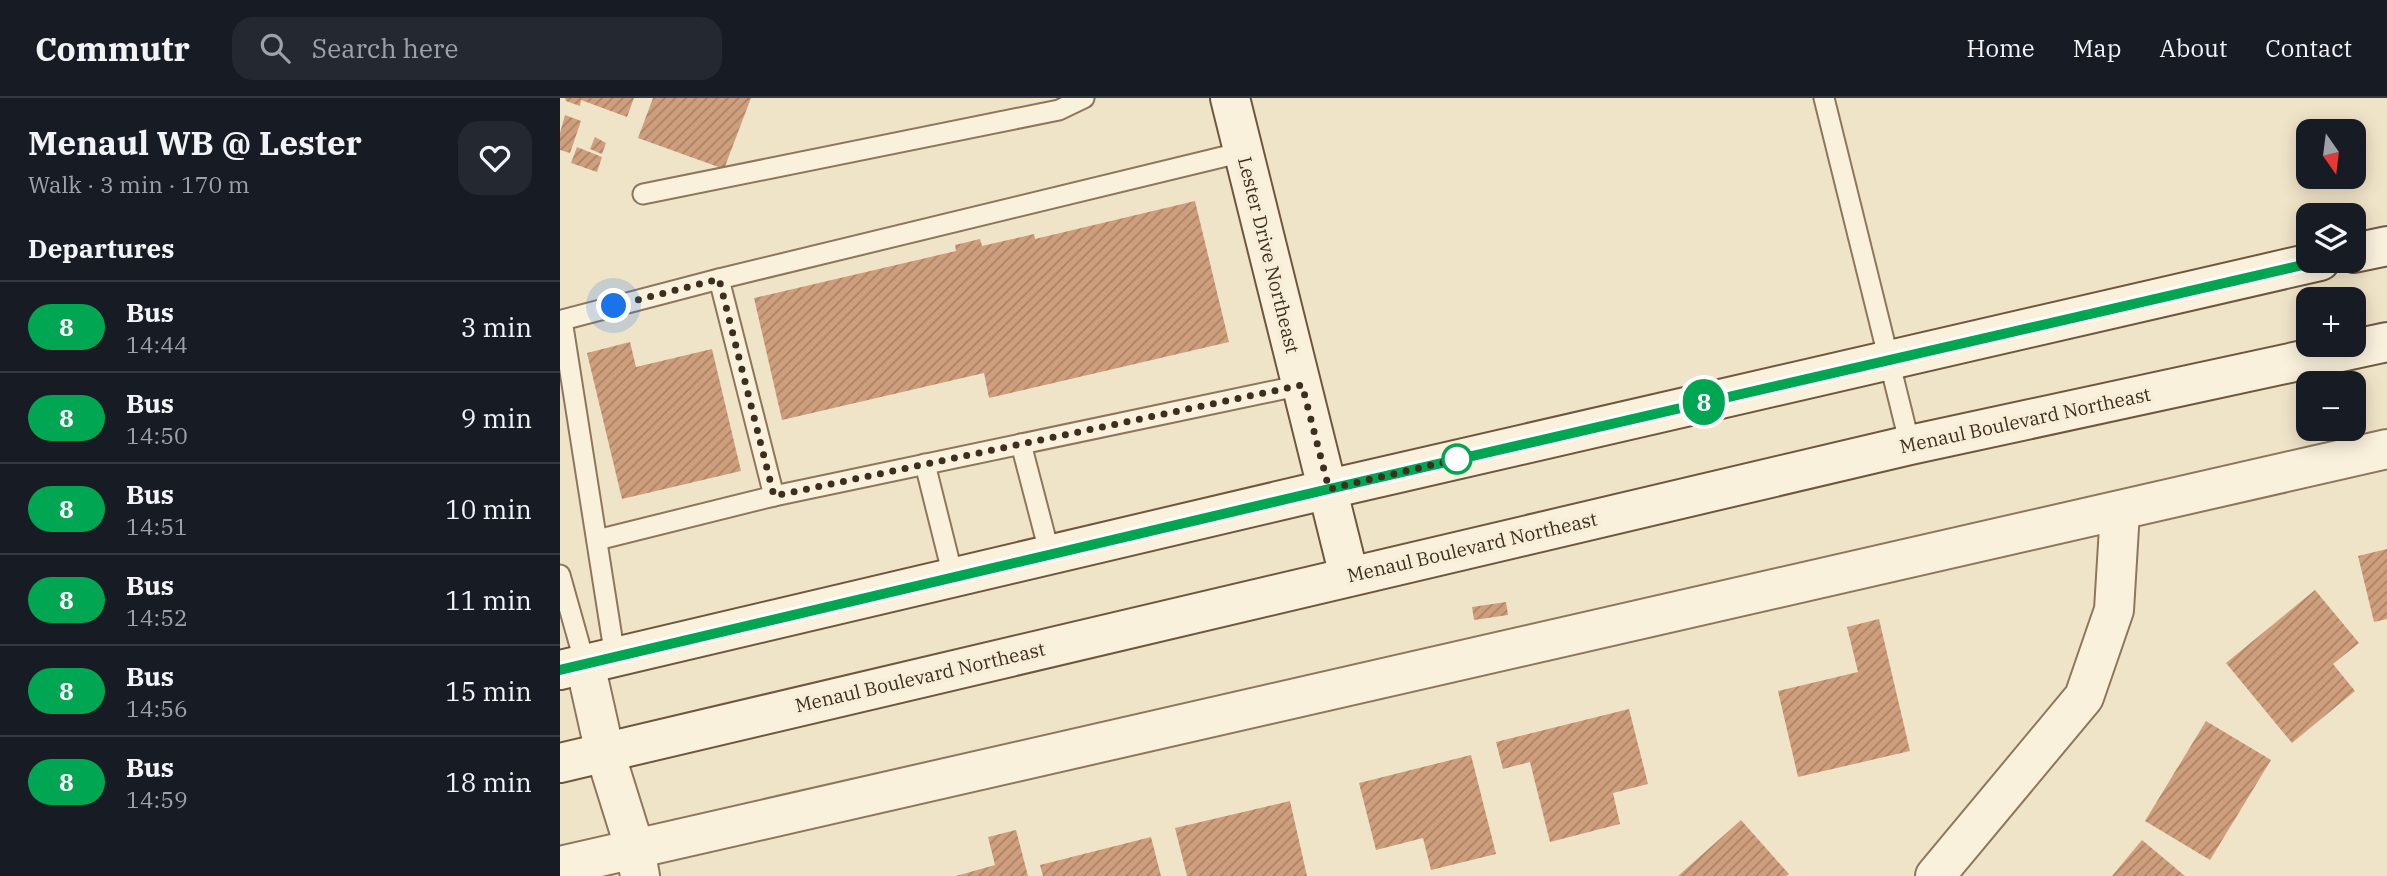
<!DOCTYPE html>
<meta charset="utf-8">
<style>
:root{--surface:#171b24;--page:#242831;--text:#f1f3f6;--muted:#9ea1a6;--line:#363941}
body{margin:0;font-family:"IBM Plex Serif",serif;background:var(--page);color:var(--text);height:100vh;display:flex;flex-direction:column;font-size:26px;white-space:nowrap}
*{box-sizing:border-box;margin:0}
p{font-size:23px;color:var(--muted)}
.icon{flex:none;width:38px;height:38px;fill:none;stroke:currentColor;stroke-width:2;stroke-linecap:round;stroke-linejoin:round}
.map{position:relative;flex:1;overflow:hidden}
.panel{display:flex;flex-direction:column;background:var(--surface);width:560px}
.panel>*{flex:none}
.badge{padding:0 14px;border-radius:23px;font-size:24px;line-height:46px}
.needle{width:46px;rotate:166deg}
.tools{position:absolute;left:1736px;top:21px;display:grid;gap:14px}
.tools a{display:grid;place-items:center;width:70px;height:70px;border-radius:14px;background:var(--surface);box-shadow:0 4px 18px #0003;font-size:35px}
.you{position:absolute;width:35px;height:35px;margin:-18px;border:5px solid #fff;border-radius:50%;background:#1a73e8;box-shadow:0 0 0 10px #1a73e833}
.map>.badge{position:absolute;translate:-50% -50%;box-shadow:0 0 0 4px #fff}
h2{padding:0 28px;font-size:26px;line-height:63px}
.round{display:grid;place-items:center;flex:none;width:74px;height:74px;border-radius:21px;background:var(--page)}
.summary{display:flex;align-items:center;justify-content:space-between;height:119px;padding:0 28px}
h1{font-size:33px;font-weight:800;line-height:52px}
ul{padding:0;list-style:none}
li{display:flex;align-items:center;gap:21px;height:91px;padding:0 28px;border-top:2px solid var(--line)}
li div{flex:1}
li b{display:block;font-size:26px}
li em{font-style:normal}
li .badge{min-width:77px;font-weight:700;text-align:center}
header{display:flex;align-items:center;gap:42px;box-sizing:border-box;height:98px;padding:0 35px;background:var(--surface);border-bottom:2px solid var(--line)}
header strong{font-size:33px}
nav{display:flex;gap:38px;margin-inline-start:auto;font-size:24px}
.search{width:490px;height:63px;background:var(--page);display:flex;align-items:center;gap:18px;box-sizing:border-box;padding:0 24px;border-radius:21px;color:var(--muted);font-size:26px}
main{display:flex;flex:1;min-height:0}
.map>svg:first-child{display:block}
.building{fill:url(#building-hatch)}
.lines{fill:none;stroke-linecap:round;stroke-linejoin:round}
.lane-casing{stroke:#8d765c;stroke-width:23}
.street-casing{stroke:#8d765c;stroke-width:42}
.secondary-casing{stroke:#6f573f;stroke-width:42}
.lane{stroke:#faf1dc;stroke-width:19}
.street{stroke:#faf1dc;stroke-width:38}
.secondary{stroke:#faf1dc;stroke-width:38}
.line-casing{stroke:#fff;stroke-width:16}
.line{stroke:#00a651;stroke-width:10}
.walk{stroke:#3d2e20;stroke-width:7;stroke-dasharray:0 12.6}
.stop-dot{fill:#fff;stroke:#00a651;stroke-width:3.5}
.labels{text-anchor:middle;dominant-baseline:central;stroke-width:7;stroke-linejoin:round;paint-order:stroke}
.street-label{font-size:19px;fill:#3d2e20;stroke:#f7eed8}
</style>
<header>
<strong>Commutr</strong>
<div class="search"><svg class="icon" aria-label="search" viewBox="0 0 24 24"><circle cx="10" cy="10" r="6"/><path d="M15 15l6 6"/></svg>Search here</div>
<nav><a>Home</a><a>Map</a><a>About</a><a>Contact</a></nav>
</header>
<main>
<section class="panel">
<div class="summary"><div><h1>Menaul WB @ Lester</h1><p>Walk · 3 min · 170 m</p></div><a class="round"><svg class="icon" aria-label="heart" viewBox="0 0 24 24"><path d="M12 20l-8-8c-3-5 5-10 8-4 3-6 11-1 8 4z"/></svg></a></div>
<h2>Departures</h2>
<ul>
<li><span class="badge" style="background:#00a651;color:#fff">8</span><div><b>Bus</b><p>14:44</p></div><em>3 min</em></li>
<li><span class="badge" style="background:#00a651;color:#fff">8</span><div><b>Bus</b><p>14:50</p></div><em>9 min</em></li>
<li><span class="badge" style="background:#00a651;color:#fff">8</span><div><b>Bus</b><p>14:51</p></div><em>10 min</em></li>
<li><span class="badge" style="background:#00a651;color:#fff">8</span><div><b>Bus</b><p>14:52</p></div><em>11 min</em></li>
<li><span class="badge" style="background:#00a651;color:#fff">8</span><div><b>Bus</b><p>14:56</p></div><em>15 min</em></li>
<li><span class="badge" style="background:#00a651;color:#fff">8</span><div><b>Bus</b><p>14:59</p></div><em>18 min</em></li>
</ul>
</section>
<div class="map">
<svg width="1827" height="778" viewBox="0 0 1827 778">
<defs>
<pattern id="building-hatch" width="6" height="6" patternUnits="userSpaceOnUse" patternTransform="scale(1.75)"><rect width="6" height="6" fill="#cf9f7d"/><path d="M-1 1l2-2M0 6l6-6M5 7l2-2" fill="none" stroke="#a98266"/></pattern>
</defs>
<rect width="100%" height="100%" fill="#f0e4c8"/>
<g class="building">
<polygon points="5,0 74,0 67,19 21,2 20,8 6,3"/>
<polygon points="93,0 191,0 164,71 78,40"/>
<polygon points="5,17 21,23 10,55 0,52 0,35"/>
<polygon points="35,39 46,45 42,56 30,51"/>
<polygon points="17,49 42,59 37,74 11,65"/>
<polygon points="635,103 669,244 429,300 424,275 222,322 194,200 396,153 395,147 420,141 422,148 474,136 475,141"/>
<polygon points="70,244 76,269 152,251 181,373 62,401 27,255"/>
<polygon points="1827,451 1827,521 1814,524 1798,458"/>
<polygon points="1755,492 1799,545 1773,566 1795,593 1732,645 1666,565"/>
<polygon points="946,504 948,517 914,522 912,509"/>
<polygon points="1319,521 1350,653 1238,679 1218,593 1298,574 1287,529"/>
<polygon points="1069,611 1088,686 1053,695 1060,726 990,744 970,664 943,671 936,644"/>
<polygon points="1646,623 1711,662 1650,762 1585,723"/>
<polygon points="911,657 936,756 871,772 863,740 816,752 799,685"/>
<polygon points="730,703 747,778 627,778 615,730"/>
<polygon points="1181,722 1229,776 1226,778 1118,778"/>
<polygon points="456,732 468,778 396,778 435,767 428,739"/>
<polygon points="591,739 601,778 483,778 480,767"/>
<polygon points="1582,742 1625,778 1552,778"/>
</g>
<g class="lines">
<defs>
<g id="lane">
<polyline points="1264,0 1350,347"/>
<polyline points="683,54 159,181 214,398 742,287"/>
<polyline points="83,96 499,12 524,0"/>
<polyline points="461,346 490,457"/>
<polyline points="365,366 393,478"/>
<polyline points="37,442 214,398"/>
<polyline points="0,477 25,566"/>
<polyline points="55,559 2,222 159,181"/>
</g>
<g id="street">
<polyline points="25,566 45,655 75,751 80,778"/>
<polyline points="0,768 1827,351"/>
<polyline points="1375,778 1524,599 1554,512 1560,413"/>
</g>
<g id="secondary">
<polyline points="670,0 789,478"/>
<polyline points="1794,155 1827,148"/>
<polyline points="0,572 769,391 1760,163"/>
<polyline points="0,665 1350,347 1827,244"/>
</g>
</defs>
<use href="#lane" class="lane-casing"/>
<use href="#street" class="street-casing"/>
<use href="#secondary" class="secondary-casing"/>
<use href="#lane" class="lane"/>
<use href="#street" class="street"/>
<use href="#secondary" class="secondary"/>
</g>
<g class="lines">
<defs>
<polyline id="line" points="0,572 769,391 1760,163"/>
</defs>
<use href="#line" class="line-casing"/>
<use href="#line" class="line"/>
<polyline class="walk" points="54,208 159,181 214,398 742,287 769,391 902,360 897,361"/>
</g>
<circle class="stop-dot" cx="897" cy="361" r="14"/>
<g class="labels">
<g class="street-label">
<text transform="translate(709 157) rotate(76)">Lester Drive Northeast</text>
<text transform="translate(1465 322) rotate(-12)">Menaul Boulevard Northeast</text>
<text transform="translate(912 449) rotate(-13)">Menaul Boulevard Northeast</text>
<text transform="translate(360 579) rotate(-13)">Menaul Boulevard Northeast</text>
</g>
</g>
</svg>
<div class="tools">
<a><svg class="needle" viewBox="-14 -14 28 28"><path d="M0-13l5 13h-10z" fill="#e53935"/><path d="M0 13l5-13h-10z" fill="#9ea1a6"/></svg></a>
<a><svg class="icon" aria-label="layers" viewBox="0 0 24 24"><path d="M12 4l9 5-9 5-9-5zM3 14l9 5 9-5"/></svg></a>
<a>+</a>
<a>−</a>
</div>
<div class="you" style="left:54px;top:208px"></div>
<b class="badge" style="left:1144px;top:304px;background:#00a651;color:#fff">8</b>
</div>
</main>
